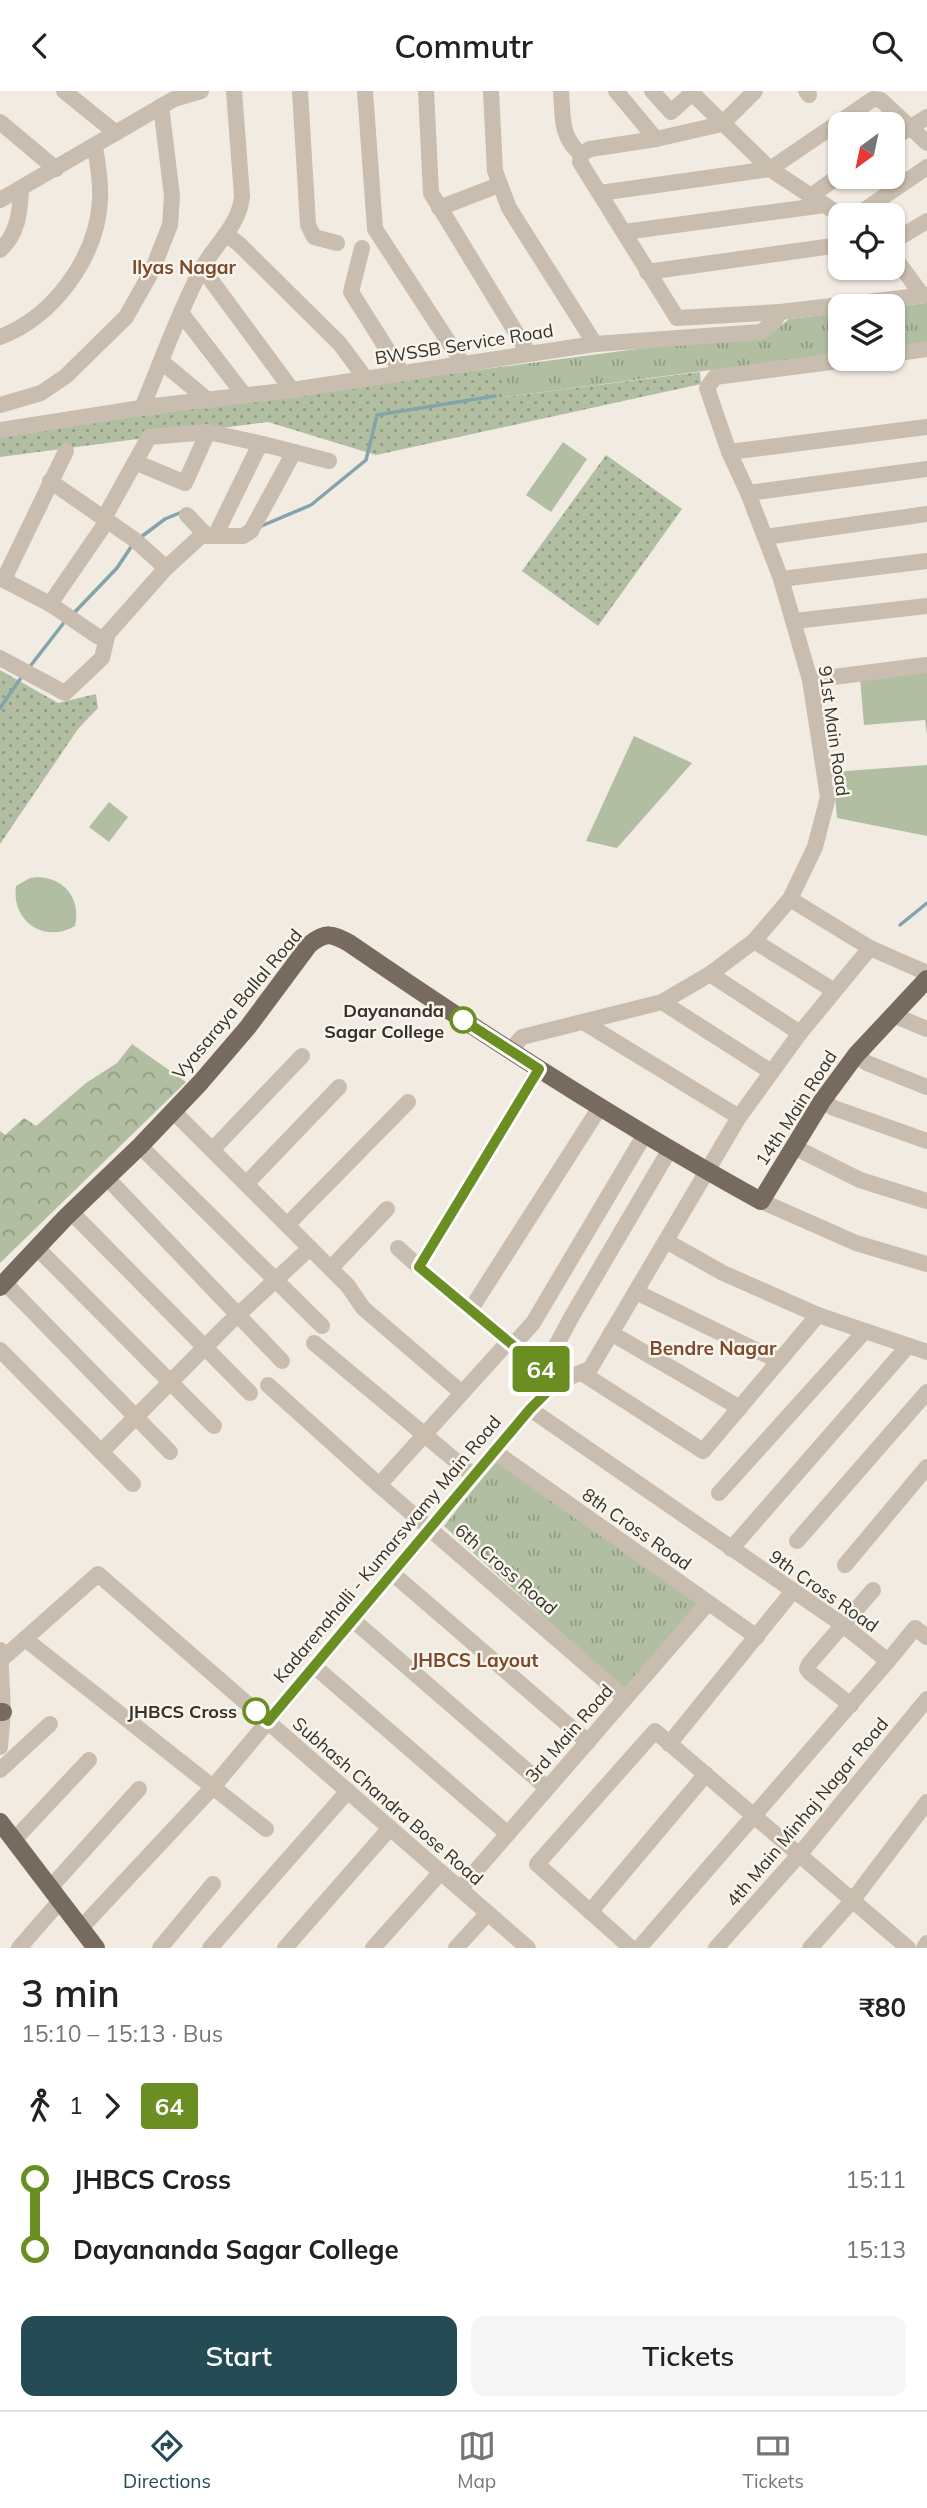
<!DOCTYPE html>
<meta charset="utf-8">
<style>
:root{--surface:#fff;--page:#f6f6f6;--text:#222;--muted:#767676;--line:#e0e0e0;--accent:#254b54}
body{margin:0;font-family:Mulish,sans-serif;background:var(--page);color:var(--text);height:100vh;display:flex;flex-direction:column;font-size:26px;white-space:nowrap}
*{box-sizing:border-box;margin:0}
p{font-size:23px;color:var(--muted)}
.icon{flex:none;width:38px;height:38px;fill:none;stroke:currentColor;stroke-width:2;stroke-linecap:round;stroke-linejoin:round}
.map{position:relative;height:1857px;overflow:hidden}
.drawer{display:flex;flex-direction:column;background:var(--surface);flex:1}
.drawer>*{flex:none}
.badge{padding:0 14px;border-radius:5px;font-size:24px;line-height:46px}
.needle{width:46px;rotate:213deg}
.controls{position:absolute;left:828px;top:21px;display:grid;gap:14px}
.controls a{display:grid;place-items:center;width:77px;height:77px;border-radius:14px;background:var(--surface);box-shadow:0 2px 5px #0004;font-size:35px}
.map>.badge{position:absolute;translate:-50% -50%;box-shadow:0 0 0 4px #fff}
.legs{display:flex;align-items:center;gap:10px;height:77px;padding:0 21px;font-size:23px}
.legs p{margin-inline-start:auto}
.overview{display:flex;align-items:center;justify-content:space-between;height:119px;padding:0 21px}
h1{font-size:38px;font-weight:600;line-height:52px}
.button{display:flex;gap:14px;margin-top:auto;padding:14px 21px}
.button a{flex:1;height:80px;border-radius:14px;background:var(--accent);color:#fff;font-size:28px;font-weight:600;line-height:80px;text-align:center}
.button a+a{background:var(--page);color:var(--text)}
ul{padding:0 21px;list-style:none}
li{display:flex;align-items:center;gap:24px;height:70px;font-size:26px}
li i{display:grid;place-items:center;width:10px;height:100%;margin:0 9px;background:currentColor}
li i::after{content:'';width:18px;height:18px;margin:-9px;border:5px solid;border-radius:50%;background:var(--surface)}
li p{margin-inline-start:auto}
li:first-child i{background:linear-gradient(#0000 50%,currentColor 0)}
li:last-child i{background:linear-gradient(currentColor 50%,#0000 0)}
header{display:flex;justify-content:space-between;align-items:center;height:91px;padding:0 21px;background:var(--surface);font-size:32px;font-weight:600}
.menu{display:flex;justify-content:space-around;align-items:center;height:98px;border-top:2px solid var(--line);background:var(--surface);font-size:19px;color:var(--muted)}
.menu a{display:grid;justify-items:center;gap:4px}
.menu .active{color:var(--accent)}
.map>svg:first-child{display:block}
.grass{fill:url(#grass-dots)}
.forest{fill:url(#forest-crowns)}
.park{fill:url(#park-tufts)}
.garden{fill:#b1bea2}
.lines{fill:none;stroke-linecap:round;stroke-linejoin:round}
.stream{stroke:#83a4aa;stroke-width:3.5}
.minor{stroke:#c8bdae;stroke-width:16}
.major{stroke:#776a5e;stroke-width:18}
.line-1-casing{stroke:#fff;stroke-width:16}
.line-1{stroke:#6b8e23;stroke-width:10}
.stop-1-dot{fill:#fff;stroke:#6b8e23;stroke-width:3.5}
.labels{text-anchor:middle;dominant-baseline:central;stroke-width:5;stroke-linejoin:round;paint-order:stroke}
.street-label{font-size:18px;fill:#37302b;stroke:#f8f5ed}
.stop-label{font-size:18px;font-weight:bold;fill:#37302b;stroke:#f8f5ed;text-anchor:end}
.neighbourhood-label{font-size:19px;font-weight:bold;fill:#7d4a2d;stroke:#f8f5ed}
</style>
<header><svg class="icon" aria-label="back" viewBox="0 0 24 24"><path d="M15 5l-7 7 7 7"/></svg>Commutr<svg class="icon" aria-label="search" viewBox="0 0 24 24"><circle cx="10" cy="10" r="6"/><path d="M15 15l6 6"/></svg></header>
<div class="map">
<svg width="927" height="1857" viewBox="0 0 927 1857">
<defs>
<pattern id="grass-dots" width="8" height="8" patternUnits="userSpaceOnUse" patternTransform="scale(1.75)"><rect width="8" height="8" fill="#b1bea2"/><path d="M2 2h.1M6 6h.1" fill="none" stroke="#919b84" stroke-width="1.8" stroke-linecap="round"/></pattern>
<pattern id="forest-crowns" width="20" height="18" patternUnits="userSpaceOnUse" patternTransform="scale(1.75)"><rect width="20" height="18" fill="#b1bea2"/><path d="M2 6a3 3 0 1 1 6 0M12 15a3 3 0 1 1 6 0" fill="none" stroke="#919b84"/></pattern>
<pattern id="park-tufts" width="24" height="20" patternUnits="userSpaceOnUse" patternTransform="scale(1.75)"><rect width="24" height="20" fill="#b1bea2"/><path d="M3 7l-1-3M5 7V3M7 7l1-3M15 17l-1-3M17 17v-4M19 17l1-3" fill="none" stroke="#919b84"/></pattern>
</defs>
<rect width="100%" height="100%" fill="#f1ebe1"/>
<g class="grass">
<polygon points="500,276 505,306 700,281 701,293 376,364 268,331 0,366 0,344"/>
<polygon points="606,364 682,418 598,535 522,480"/>
<polygon points="0,579 58,612 96,603 98,617 78,638 0,753"/>
</g>
<polygon class="forest" points="132,953 186,991 0,1172 0,1040 5,1044 24,1027 36,1035 86,992 117,972"/>
<g class="park">
<polygon points="927,212 927,251 893,256 892,216"/>
<polygon points="840,222 840,262 504,306 500,276 774,240 789,228"/>
<polygon points="496,1369 702,1516 625,1600 444,1435"/>
</g>
<g class="garden">
<polygon points="563,351 587,368 551,421 526,404"/>
<polygon points="927,579 927,644 925,629 864,634 860,587"/>
<polygon points="634,645 692,672 617,757 586,750"/>
<polygon points="927,674 927,745 837,727 833,681"/>
<polygon points="109,711 128,726 109,751 89,736"/>
<path d="M37,786C65,787 81,808 75,835C44,853 11,830 16,795L30,787Z"/>
</g>
<g class="lines">
<g class="stream">
<polyline points="259,436 311,414 366,369 377,324 495,305"/>
<polyline points="141,446 165,428 182,421"/>
<polyline points="72,524 117,477 133,453"/>
<polyline points="28,578 66,529"/>
<polyline points="0,617 23,584"/>
<polyline points="900,834 927,812"/>
</g>
<g class="minor">
<polyline points="64,0 116,42"/>
<polyline points="300,0 308,134 314,146 337,152"/>
<polyline points="365,0 375,138 463,273"/>
<polyline points="426,0 431,102 529,263"/>
<polyline points="491,0 495,80 509,117 595,253"/>
<path d="M561,0C563,24 560,47 581,63"/>
<polyline points="616,0 656,48"/>
<polyline points="652,0 671,21 692,2 770,78 840,124"/>
<polyline points="755,0 722,33 656,48 590,58 581,63 580,71 677,227 780,221"/>
<polyline points="806,0 809,4"/>
<polyline points="0,31 56,78"/>
<polyline points="892,48 927,26"/>
<polyline points="600,102 770,78 873,8 881,9 927,52"/>
<polyline points="811,105 840,84"/>
<polyline points="0,109 174,8 201,0"/>
<polyline points="439,117 499,94"/>
<polyline points="857,124 927,76"/>
<polyline points="624,141 825,114"/>
<polyline points="226,143 239,153 340,253 366,288"/>
<polyline points="892,151 927,130"/>
<polyline points="362,157 351,201 402,282"/>
<path d="M0,159C18,143 20,121 21,99"/>
<polyline points="892,163 922,204"/>
<polyline points="202,177 292,299"/>
<polyline points="647,181 840,154"/>
<polyline points="181,222 245,305"/>
<path d="M0,246C53,226 97,167 100,109C101,91 98,73 95,56"/>
<polyline points="892,263 927,258"/>
<polyline points="162,271 209,310"/>
<polyline points="0,314 41,302 66,285 126,226 152,180 170,134 172,105 161,15"/>
<path d="M142,317C161,271 178,223 201,179C214,154 240,134 242,105L234,0"/>
<polyline points="0,339 154,315 292,299 595,253 761,241 774,231 780,221 927,204"/>
<polyline points="729,361 927,336"/>
<polyline points="135,371 185,392 208,341"/>
<polyline points="50,390 135,449 166,477"/>
<polyline points="748,402 927,378"/>
<polyline points="187,424 206,444"/>
<polyline points="104,427 149,346 208,341 263,353"/>
<polyline points="215,445 257,359 263,353 329,370"/>
<polyline points="765,446 927,423"/>
<polyline points="0,487 50,513 97,545 104,547 166,477 201,445 243,445 251,440 294,361"/>
<polyline points="4,488 66,360"/>
<polyline points="781,488 927,470"/>
<polyline points="50,513 107,430"/>
<polyline points="795,530 927,515"/>
<polyline points="0,567 65,602 102,567 107,546"/>
<polyline points="810,589 927,574"/>
<polyline points="790,808 870,857 927,882"/>
<polyline points="754,850 833,899"/>
<polyline points="710,883 800,942"/>
<polyline points="662,911 770,980"/>
<polyline points="893,924 927,938"/>
<polyline points="583,931 739,1026"/>
<polyline points="510,960 522,946 662,911 710,883 754,850 790,808 815,756 828,706 810,589 781,488 748,402 729,361 707,297 715,286 854,268"/>
<polyline points="856,964 867,972 927,996"/>
<polyline points="539,978 419,1176 557,1291"/>
<polyline points="822,1010 834,1017 927,1050"/>
<polyline points="173,1020 348,1195 363,1217 462,1302"/>
<polyline points="140,1055 322,1235"/>
<polyline points="794,1056 860,1089 927,1110"/>
<polyline points="212,1059 302,965"/>
<polyline points="107,1087 282,1270"/>
<polyline points="246,1093 339,996"/>
<polyline points="761,1110 856,1152 927,1173"/>
<polyline points="71,1121 250,1302"/>
<polyline points="287,1134 408,1011"/>
<polyline points="666,1150 723,1182 818,1224 927,1261"/>
<polyline points="37,1157 214,1335"/>
<polyline points="398,1157 419,1176"/>
<polyline points="331,1177 387,1118"/>
<polyline points="4,1191 170,1361"/>
<polyline points="636,1201 779,1270"/>
<polyline points="471,1218 600,1016"/>
<polyline points="611,1242 740,1317"/>
<polyline points="314,1252 474,1385"/>
<polyline points="513,1254 533,1232 645,1043"/>
<polyline points="0,1259 133,1393"/>
<polyline points="543,1279 572,1225 670,1058"/>
<polyline points="582,1282 703,1360 818,1224"/>
<polyline points="268,1294 379,1394 625,1607"/>
<polyline points="530,1318 843,1534 888,1570 639,1857"/>
<polyline points="101,1361 228,1233 310,1157"/>
<polyline points="495,1361 757,1546"/>
<polyline points="379,1394 509,1250"/>
<polyline points="719,1402 865,1240"/>
<polyline points="797,1450 927,1301"/>
<polyline points="731,1458 908,1255"/>
<polyline points="845,1474 927,1376"/>
<polyline points="392,1482 588,1651"/>
<polyline points="353,1529 547,1697"/>
<polyline points="25,1548 266,1738"/>
<polyline points="0,1559 3,1621 0,1656"/>
<polyline points="1,1569 98,1483 528,1857"/>
<polyline points="888,1570 915,1537 927,1546"/>
<polyline points="314,1575 508,1743"/>
<polyline points="851,1614 810,1582 807,1578 809,1573 873,1499"/>
<polyline points="669,1653 793,1500"/>
<polyline points="0,1679 50,1633"/>
<polyline points="14,1749 89,1669"/>
<polyline points="50,1797 139,1698"/>
<polyline points="460,1798 708,1512"/>
<polyline points="590,1821 706,1683"/>
<polyline points="80,1838 213,1696 530,1318 557,1291 590,1278 739,1026 800,942 870,857"/>
<polyline points="19,1857 60,1810"/>
<polyline points="160,1857 213,1793"/>
<polyline points="210,1857 348,1700"/>
<polyline points="285,1857 390,1737"/>
<polyline points="373,1857 441,1781"/>
<polyline points="456,1857 488,1822"/>
<polyline points="631,1857 537,1773 655,1640 908,1857"/>
<polyline points="716,1857 799,1764 927,1608"/>
<polyline points="810,1857 852,1810 927,1711"/>
<polyline points="924,1857 927,1852"/>
</g>
<g class="major">
<path d="M0,1196L66,1126L140,1055L200,992L248,936L309,854C326,840 332,843 349,852C483,944 619,1032 761,1110L822,1010L856,964L927,888"/>
<polyline points="0,1621 3,1621"/>
<polyline points="0,1731 96,1857"/>
</g>
</g>
<g class="lines">
<defs>
<polyline id="line-1" points="256,1620 268,1630 530,1318 557,1291 419,1176 539,978 463,929"/>
</defs>
<use href="#line-1" class="line-1-casing"/>
<use href="#line-1" class="line-1"/>
</g>
<g class="stop-1-dot">
<circle cx="463" cy="929" r="12"/>
<circle cx="256" cy="1620" r="12"/>
</g>
<g class="labels">
<g class="street-label">
<text transform="translate(464 253) rotate(-9)">BWSSB Service Road</text>
<text transform="translate(834 640) rotate(82)">91st Main Road</text>
<text transform="translate(237 913) rotate(-50)">Vyasaraya Ballal Road</text>
<text transform="translate(796 1017) rotate(-57)">14th Main Road</text>
<text transform="translate(637 1438) rotate(35)">8th Cross Road</text>
<text transform="translate(387 1458) rotate(-50)">Kadarenahalli - Kumarswamy Main Road</text>
<text transform="translate(506 1478) rotate(41)">6th Cross Road</text>
<text transform="translate(824 1500) rotate(35)">9th Cross Road</text>
<text transform="translate(569 1642) rotate(-49)">3rd Main Road</text>
<text transform="translate(388 1710) rotate(41)">Subhash Chandra Bose Road</text>
<text transform="translate(807 1721) rotate(-50)">4th Main Minhaj Nagar Road</text>
</g>
<g class="stop-label">
<text x="444" y="919">Dayananda<tspan x="444" dy="21">Sagar College</tspan></text>
<text x="237" y="1620">JHBCS Cross</text>
</g>
<g class="neighbourhood-label">
<text x="184" y="176">Ilyas Nagar</text>
<text x="713" y="1257">Bendre Nagar</text>
<text x="475" y="1569">JHBCS Layout</text>
</g>
</g>
</svg>
<div class="controls">
<a><svg class="needle" viewBox="-14 -14 28 28"><path d="M0-13l5 13h-10z" fill="#e53935"/><path d="M0 13l5-13h-10z" fill="#767676"/></svg></a>
<a><svg class="icon" aria-label="locate" viewBox="0 0 24 24"><circle cx="12" cy="12" r="6"/><path d="M12 2v4M12 18v4M2 12h4M18 12h4"/></svg></a>
<a><svg class="icon" aria-label="layers" viewBox="0 0 24 24"><path d="M12 4l9 5-9 5-9-5zM3 14l9 5 9-5"/></svg></a>
</div>
<b class="badge" style="left:541px;top:1278px;background:#6b8e23;color:#fff">64</b>
</div>
<section class="drawer">
<div class="overview"><div><h1>3 min</h1><p>15:10 – 15:13 · Bus</p></div><b>₹80</b></div>
<div class="legs"><svg class="icon" aria-label="walk" viewBox="0 0 24 24"><circle cx="13" cy="4" r="2"/><path d="M13 8l-2 6 4 7M11 14l-3 7M7 12l3-4h3l4 4"/></svg>1<svg class="icon" aria-label="forward" viewBox="0 0 24 24"><path d="M9 5l7 7-7 7"/></svg><b class="badge" style="background:#6b8e23;color:#fff">64</b></div>
<ul>
<li><i style="color:#6b8e23"></i><b>JHBCS Cross</b><p>15:11</p></li>
<li><i style="color:#6b8e23"></i><b>Dayananda Sagar College</b><p>15:13</p></li>
</ul>
<div class="button"><a>Start</a><a>Tickets</a></div>
</section>
<nav class="menu">
<a class="active"><svg class="icon" aria-label="directions" viewBox="0 0 24 24"><path d="M12 3l9 9-9 9-9-9zM9 14v-3h6M13 9l2 2-2 2"/></svg>Directions</a>
<a><svg class="icon" aria-label="map" viewBox="0 0 24 24"><path d="M3 6l6-2 6 2 6-2v14l-6 2-6-2-6 2zM9 4v14M15 6v14"/></svg>Map</a>
<a><svg class="icon" aria-label="tickets" viewBox="0 0 24 24"><path d="M3 7h18v10H3zM15 7v10"/></svg>Tickets</a>
</nav>
